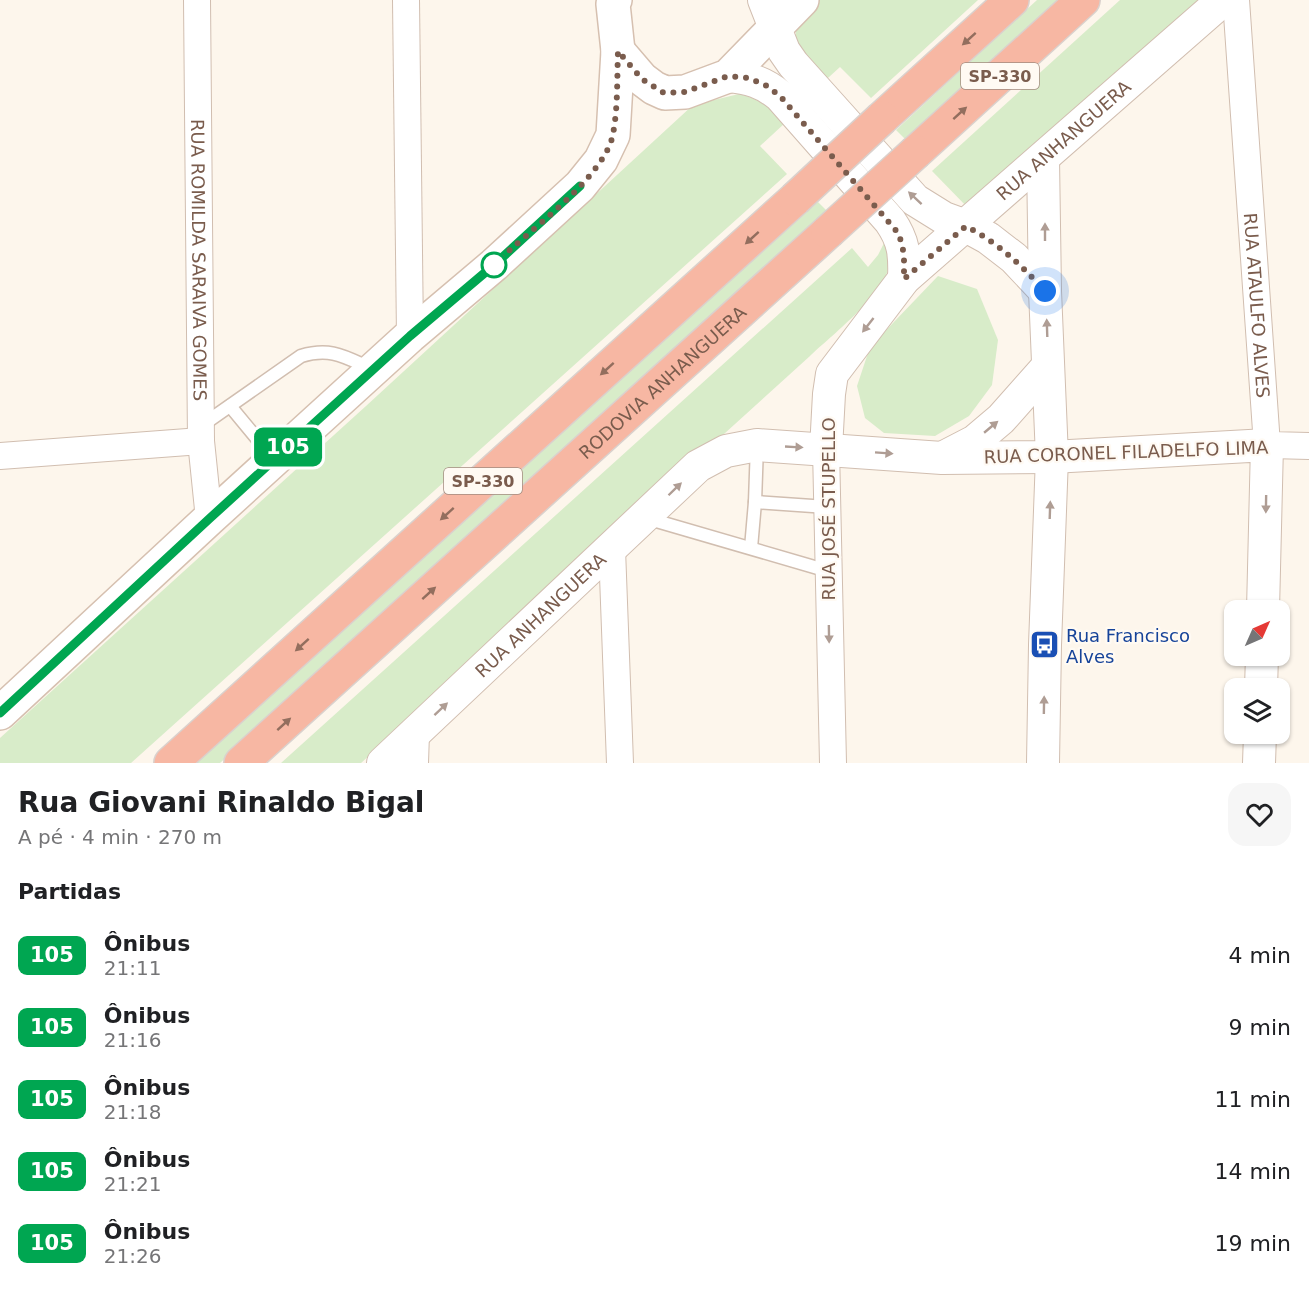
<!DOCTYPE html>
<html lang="pt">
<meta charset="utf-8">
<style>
:root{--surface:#fff;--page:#f6f6f6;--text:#202124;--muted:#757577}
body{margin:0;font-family:"DejaVu Sans",sans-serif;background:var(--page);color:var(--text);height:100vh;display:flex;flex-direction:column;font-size:22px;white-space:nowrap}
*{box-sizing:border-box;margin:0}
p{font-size:20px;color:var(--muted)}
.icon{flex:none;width:33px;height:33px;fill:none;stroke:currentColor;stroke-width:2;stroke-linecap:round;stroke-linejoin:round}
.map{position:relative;height:763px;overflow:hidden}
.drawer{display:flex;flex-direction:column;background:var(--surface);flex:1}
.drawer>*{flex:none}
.badge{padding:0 12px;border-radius:9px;font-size:21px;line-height:39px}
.needle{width:39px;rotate:45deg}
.tools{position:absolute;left:1224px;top:600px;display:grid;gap:12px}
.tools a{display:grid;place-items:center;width:66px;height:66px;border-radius:12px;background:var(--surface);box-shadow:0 2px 4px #0004;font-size:30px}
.you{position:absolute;width:30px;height:30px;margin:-15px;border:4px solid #fff;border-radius:50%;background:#1a73e8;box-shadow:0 0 0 9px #1a73e833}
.map>.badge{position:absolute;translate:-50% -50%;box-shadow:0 0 0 3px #fff}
h2{padding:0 18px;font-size:22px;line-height:54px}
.round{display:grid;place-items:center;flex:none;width:63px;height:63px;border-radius:18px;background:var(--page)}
.headline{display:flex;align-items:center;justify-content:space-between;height:102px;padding:0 18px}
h1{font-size:28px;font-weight:600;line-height:45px}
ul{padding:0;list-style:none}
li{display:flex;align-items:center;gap:18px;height:72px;padding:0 18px}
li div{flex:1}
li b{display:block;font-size:22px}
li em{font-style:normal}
li .badge{min-width:66px;font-weight:700;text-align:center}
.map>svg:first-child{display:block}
.green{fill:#d8ecc9}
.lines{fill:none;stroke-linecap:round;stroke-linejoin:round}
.service-casing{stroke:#d1beb0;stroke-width:15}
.minor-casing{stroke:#d1beb0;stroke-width:28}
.tertiary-casing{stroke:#d1beb0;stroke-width:34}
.secondary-casing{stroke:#d6c0b0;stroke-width:36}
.motorway-casing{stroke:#dad1cd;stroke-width:36}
.service{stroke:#fff;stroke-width:12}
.minor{stroke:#fff;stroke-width:26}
.tertiary{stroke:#fff;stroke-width:32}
.secondary{stroke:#fff;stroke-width:33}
.motorway{stroke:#f7b7a3;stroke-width:33}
.motorway-bridge-casing{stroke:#dad1cd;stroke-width:36;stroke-linecap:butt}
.motorway-bridge{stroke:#f7b7a3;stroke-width:33}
.oneway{fill:#936e5e}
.oneway2{fill:#af9d94}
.line-casing{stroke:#fff;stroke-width:14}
.line{stroke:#00a651;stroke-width:9}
.walk{stroke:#7a5c4d;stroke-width:6;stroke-dasharray:0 10.8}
.stop-dot{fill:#fff;stroke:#00a651;stroke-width:3}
.labels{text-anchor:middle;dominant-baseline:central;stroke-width:4.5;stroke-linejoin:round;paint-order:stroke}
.shield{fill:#fffaf3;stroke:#a28b7f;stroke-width:1.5}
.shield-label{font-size:16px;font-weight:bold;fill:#7a5c4d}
.street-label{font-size:18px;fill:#7a5c4d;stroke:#fffaf3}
.transit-label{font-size:18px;fill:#164399;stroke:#fffaf3;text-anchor:start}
</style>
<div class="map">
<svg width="1309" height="763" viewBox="0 0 1309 763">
<rect width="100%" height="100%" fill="#fdf6ec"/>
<g class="green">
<polygon points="810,0 978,0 871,98 840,67 818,87 796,42 796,25"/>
<polygon points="1037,0 1058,0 905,139 896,130"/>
<polygon points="1120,0 1200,0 970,210 932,171"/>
<path d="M739,94C760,99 771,108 785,123L760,146L787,174L131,763H0V738L366,406L693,105Z"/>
<polygon points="818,202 829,213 220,763 192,763"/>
<path d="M885,241C887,249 890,260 888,269C883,295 830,337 810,356L361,763H281L852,248L868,267L878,255Z"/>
<polygon points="938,276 977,289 998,340 992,385 969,416 935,436 884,433 865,418 857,386 870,347"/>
</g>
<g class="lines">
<defs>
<g id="service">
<polyline points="230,406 273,458"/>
<path d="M201,426L301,356C331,347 345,357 372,369"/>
<polyline points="755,502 827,507"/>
<polyline points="646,518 828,571"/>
<polyline points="751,548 755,502 757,445"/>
</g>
<g id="minor">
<path id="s1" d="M197,0L201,441L209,519"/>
<polyline points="406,0 410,336"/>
<path id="s2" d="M1236,0L1267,445L1309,446"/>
<polyline points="826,449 833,763"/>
<polyline points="0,456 201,441"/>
<polyline points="612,549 620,763"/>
<polyline points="415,763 416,733"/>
</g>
<g id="tertiary">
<polyline points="764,0 784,51 793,64 915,200 944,218 966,226 988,238 1014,258 1045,291"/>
<path d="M728,76C749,78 763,82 780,96L890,221C904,241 905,255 904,279"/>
<polyline points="1043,159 1045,291 1052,457 1045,645 1043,763"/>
<path id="s3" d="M826,449L829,394L832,374L904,279L1223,0"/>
<polyline points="946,456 975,441 1001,419 1048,366"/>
<polyline points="1261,688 1262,656"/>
<path id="s4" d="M383,763L698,466L726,451L757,445L942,458L1052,457L1267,445L1263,610"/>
<polyline points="1259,763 1260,734"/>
</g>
<g id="secondary">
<polyline points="618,51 642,79 654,88 665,93 685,92 728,76 802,0"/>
<polyline points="0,713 209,519 410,336 494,265 580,186 601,160 613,135 618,51 613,4 615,0"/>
</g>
<g id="motorway">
<polyline points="882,118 1012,0"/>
<polyline points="916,152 1083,0"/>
<polyline points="171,763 795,199"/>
<path id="s5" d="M241,763L828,232"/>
</g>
</defs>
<use href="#service" class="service-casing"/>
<use href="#minor" class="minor-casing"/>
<use href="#tertiary" class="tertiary-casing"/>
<use href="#secondary" class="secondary-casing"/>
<use href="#motorway" class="motorway-casing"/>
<use href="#service" class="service"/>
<use href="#minor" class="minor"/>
<use href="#tertiary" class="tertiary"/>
<use href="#secondary" class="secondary"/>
<use href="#motorway" class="motorway"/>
<defs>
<g id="motorway-bridge">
<polyline points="795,199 882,118"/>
<polyline points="828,232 916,152"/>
</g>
</defs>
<use href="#motorway-bridge" class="motorway-bridge-casing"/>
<use href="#motorway-bridge" class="motorway-bridge"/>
</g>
<defs><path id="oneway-solid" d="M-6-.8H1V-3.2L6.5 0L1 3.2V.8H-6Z" transform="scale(1.5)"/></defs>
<g class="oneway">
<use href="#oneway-solid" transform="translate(969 39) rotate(138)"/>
<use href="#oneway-solid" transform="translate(960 113) rotate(-42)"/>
<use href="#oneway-solid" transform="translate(752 238) rotate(138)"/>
<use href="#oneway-solid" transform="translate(607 369) rotate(138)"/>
<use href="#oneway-solid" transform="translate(447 514) rotate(138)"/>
<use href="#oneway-solid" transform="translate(429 593) rotate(-42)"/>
<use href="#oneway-solid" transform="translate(302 645) rotate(138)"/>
<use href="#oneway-solid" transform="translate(284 724) rotate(-42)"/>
</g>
<g class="oneway2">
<use href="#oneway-solid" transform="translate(915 198) rotate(-137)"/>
<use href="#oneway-solid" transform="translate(1045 232) rotate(-90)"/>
<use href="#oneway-solid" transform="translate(868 325) rotate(128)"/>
<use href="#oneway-solid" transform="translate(1047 328) rotate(-92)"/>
<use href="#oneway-solid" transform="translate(991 427) rotate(-40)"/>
<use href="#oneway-solid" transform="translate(794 447) rotate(3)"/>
<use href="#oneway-solid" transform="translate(884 453) rotate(4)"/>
<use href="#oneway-solid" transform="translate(675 489) rotate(-44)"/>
<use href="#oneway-solid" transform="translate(1266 504) rotate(91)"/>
<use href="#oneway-solid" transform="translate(1050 510) rotate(-88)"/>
<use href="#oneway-solid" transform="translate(829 634) rotate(89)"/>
<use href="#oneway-solid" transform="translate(1044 705) rotate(-89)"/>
<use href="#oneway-solid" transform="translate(441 709) rotate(-43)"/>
</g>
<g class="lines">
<defs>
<polyline id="line" points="0,713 209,519 410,336 494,265 580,186"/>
</defs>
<use href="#line" class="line-casing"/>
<use href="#line" class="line"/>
<path class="walk" d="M494,265C525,233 605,178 613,134C618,108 617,77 618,51L642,79L664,93L685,92L728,76L749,78L767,86L780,96L899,234L904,254V279L966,226C999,244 1020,264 1045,291"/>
</g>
<defs>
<symbol id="bus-square" viewBox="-11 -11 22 22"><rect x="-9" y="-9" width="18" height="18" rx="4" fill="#1a4fb4" stroke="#fffaf3"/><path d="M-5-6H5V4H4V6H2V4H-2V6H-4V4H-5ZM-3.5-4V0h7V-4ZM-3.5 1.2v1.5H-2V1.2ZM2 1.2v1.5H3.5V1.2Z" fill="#fff"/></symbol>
</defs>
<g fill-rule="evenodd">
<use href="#bus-square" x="1028" y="628" width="33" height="33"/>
</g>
<circle class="stop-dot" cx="494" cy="265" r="12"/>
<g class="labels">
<g class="shield">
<rect x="961" y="63" width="78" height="26" rx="4.5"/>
<rect x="444" y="468" width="78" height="26" rx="4.5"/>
</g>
<g class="shield-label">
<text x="1000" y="76">SP-330</text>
<text x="483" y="481">SP-330</text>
</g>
<g class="street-label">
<text stroke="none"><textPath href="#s3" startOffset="406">RUA ANHANGUERA</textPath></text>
<text stroke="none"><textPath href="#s1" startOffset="260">RUA ROMILDA SARAIVA GOMES</textPath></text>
<text stroke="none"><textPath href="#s2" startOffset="306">RUA ATAULFO ALVES</textPath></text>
<text stroke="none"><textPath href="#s5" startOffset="568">RODOVIA ANHANGUERA</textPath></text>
<text transform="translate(1126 452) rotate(-2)">RUA CORONEL FILADELFO LIMA</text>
<text transform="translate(828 509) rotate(-90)">RUA JOSÉ STUPELLO</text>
<text stroke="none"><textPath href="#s4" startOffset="216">RUA ANHANGUERA</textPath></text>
</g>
<g class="transit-label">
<text x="1066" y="635">Rua Francisco<tspan x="1066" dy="21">Alves</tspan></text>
</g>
</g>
</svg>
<div class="tools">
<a><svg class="needle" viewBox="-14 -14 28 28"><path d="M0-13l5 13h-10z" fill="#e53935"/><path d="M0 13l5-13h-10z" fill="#757577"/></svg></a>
<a><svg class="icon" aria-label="layers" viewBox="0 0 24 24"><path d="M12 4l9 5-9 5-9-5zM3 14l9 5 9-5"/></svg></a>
</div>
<div class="you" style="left:1045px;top:291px"></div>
<b class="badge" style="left:288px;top:447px;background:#00a651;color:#fff">105</b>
</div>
<section class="drawer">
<div class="headline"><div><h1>Rua Giovani Rinaldo Bigal</h1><p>A pé · 4 min · 270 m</p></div><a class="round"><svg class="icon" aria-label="heart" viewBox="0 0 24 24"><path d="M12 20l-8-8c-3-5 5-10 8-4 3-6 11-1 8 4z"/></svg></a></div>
<h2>Partidas</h2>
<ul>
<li><span class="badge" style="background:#00a651;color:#fff">105</span><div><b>Ônibus</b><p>21:11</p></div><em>4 min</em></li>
<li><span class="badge" style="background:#00a651;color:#fff">105</span><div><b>Ônibus</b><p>21:16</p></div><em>9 min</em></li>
<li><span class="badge" style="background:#00a651;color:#fff">105</span><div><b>Ônibus</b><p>21:18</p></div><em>11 min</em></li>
<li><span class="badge" style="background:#00a651;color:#fff">105</span><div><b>Ônibus</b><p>21:21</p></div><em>14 min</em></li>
<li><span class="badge" style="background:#00a651;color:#fff">105</span><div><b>Ônibus</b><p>21:26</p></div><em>19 min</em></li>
</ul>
</section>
